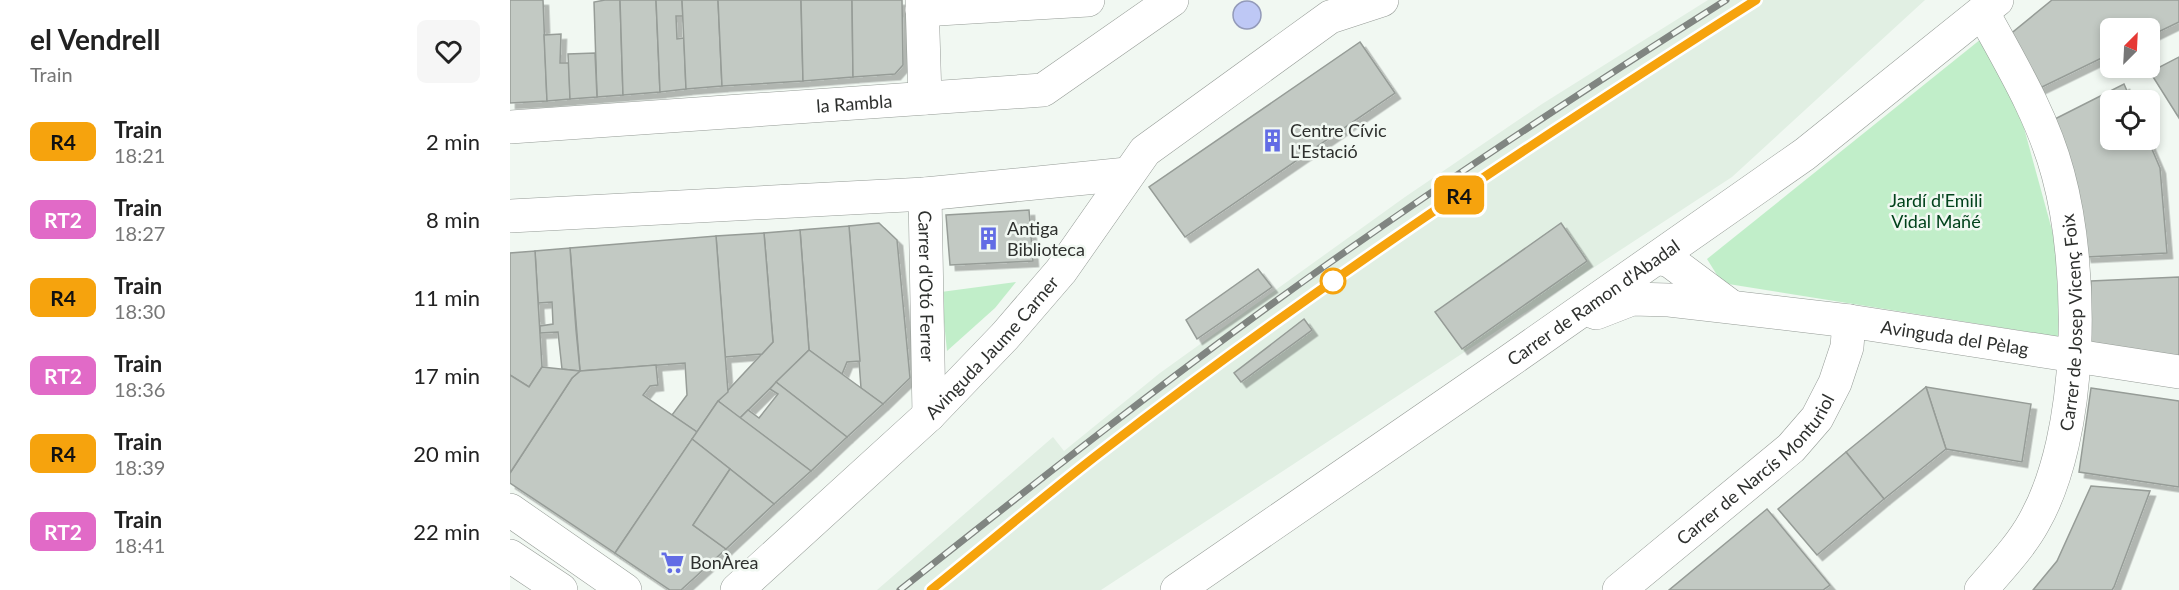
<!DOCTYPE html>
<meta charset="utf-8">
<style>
:root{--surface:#fff;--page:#f6f6f6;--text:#222;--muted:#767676}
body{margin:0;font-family:Lato,sans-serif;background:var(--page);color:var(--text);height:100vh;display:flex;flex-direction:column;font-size:22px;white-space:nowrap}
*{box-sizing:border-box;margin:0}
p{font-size:20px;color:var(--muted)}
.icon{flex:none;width:33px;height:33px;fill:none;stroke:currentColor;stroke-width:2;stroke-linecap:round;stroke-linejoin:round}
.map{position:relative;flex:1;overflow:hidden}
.panel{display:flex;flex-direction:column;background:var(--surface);width:510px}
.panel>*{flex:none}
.badge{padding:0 12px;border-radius:9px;font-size:21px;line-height:39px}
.needle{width:39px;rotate:24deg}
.controls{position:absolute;left:1590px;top:18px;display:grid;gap:12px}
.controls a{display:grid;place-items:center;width:60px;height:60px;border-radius:9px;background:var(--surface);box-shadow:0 3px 9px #0003;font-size:30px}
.map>.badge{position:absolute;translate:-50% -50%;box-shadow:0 0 0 3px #fff}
.round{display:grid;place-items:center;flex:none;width:63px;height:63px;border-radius:9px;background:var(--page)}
.headline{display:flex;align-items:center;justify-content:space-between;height:102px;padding:0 30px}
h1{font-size:28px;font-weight:700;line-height:45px}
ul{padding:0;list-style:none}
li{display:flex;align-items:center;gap:18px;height:78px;padding:0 30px}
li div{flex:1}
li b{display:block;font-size:22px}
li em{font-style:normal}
li .badge{min-width:66px;font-weight:700;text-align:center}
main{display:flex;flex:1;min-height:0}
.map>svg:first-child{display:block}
.built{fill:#e1efe3}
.green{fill:#c1eec9}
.water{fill:#bec8f5;stroke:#939ab9;stroke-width:1.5}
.building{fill:#c2c9c3;stroke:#969c97;stroke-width:1.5;filter:url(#shadow)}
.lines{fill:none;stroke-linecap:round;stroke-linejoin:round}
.street-casing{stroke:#959b96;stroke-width:34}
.secondary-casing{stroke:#959b96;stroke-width:34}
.street{stroke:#fff;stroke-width:33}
.secondary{stroke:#fff;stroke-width:33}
.rail-casing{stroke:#808581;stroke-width:7}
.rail{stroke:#f1f8f2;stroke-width:4.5;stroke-dasharray:14;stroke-linecap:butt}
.line-casing{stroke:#fff;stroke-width:14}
.line{stroke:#f6a30d;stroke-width:9}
.stop-dot{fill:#fff;stroke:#f6a30d;stroke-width:3}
.labels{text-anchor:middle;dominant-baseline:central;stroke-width:5;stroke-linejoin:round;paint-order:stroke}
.street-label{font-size:18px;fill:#2e302e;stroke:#f1f8f2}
.poi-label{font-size:18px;fill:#2e302e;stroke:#f1f8f2;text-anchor:start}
.park-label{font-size:18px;fill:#01421b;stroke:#f1f8f2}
</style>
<main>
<section class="panel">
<div class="headline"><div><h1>el Vendrell</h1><p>Train</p></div><a class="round"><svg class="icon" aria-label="heart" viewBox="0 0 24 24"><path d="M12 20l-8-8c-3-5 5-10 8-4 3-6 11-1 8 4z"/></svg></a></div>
<ul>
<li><span class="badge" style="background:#f6a30d;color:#111">R4</span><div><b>Train</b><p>18:21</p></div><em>2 min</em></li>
<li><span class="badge" style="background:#e16ac7;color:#fff">RT2</span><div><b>Train</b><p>18:27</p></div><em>8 min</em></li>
<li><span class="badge" style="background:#f6a30d;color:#111">R4</span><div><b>Train</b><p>18:30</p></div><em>11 min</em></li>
<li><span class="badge" style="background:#e16ac7;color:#fff">RT2</span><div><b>Train</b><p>18:36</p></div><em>17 min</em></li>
<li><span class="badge" style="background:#f6a30d;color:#111">R4</span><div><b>Train</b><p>18:39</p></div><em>20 min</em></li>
<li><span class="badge" style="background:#e16ac7;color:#fff">RT2</span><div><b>Train</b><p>18:41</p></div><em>22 min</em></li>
</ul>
</section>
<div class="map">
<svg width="1669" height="590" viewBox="0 0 1669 590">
<defs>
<filter id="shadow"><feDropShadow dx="5.5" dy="5.5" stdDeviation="0" flood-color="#0004"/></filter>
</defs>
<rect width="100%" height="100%" fill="#f1f8f2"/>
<polygon class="built" points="1198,0 1415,0 1222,177 591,590 367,590 543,437 554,451 650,373 895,197 1032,104"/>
<g class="green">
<polygon points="1471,39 1503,88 1545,241 1550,337 1212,283 1197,259"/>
<polygon points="506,282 485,308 437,351 431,292"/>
</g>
<circle class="water" cx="737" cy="15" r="14"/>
<g class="building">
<polygon points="0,0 33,0 37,101 0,103"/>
<polygon points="95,0 110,0 113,95 87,97 84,2"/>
<polygon points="110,0 146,0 150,92 113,95"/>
<polygon points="146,0 172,0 173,16 166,16 167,39 174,38 176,89 150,92"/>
<polygon points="172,0 208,0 212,86 176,89"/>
<polygon points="208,0 291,0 293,81 212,86"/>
<polygon points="291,0 342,0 343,77 293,81"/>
<polygon points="342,0 392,0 393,65 385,74 343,77"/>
<polygon points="1542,0 1669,0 1669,22 1640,36 1640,28 1600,28 1600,54 1530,88 1498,36"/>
<polygon points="51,34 50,63 59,63 60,99 37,101 34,35"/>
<polygon points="850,42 885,93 675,237 639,187"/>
<polygon points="85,53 87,97 60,99 58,54"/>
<polygon points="1669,57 1669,118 1640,72"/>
<polygon points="1614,84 1621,100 1600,100 1600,140 1638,140 1650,168 1657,253 1576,257 1541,121"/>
<polygon points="519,210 523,261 440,265 436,215"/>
<polygon points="369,223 387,240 400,378 373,404 351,388 339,226"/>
<polygon points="1051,223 1077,261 952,349 925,312"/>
<polygon points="339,226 350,361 337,362 332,374 299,350 290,230"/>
<polygon points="290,230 299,350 230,418 208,401 263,342 254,233"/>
<polygon points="254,233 263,342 252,354 215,357 206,236"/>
<polygon points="206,236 218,392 208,401 187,432 162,415 177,395 175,363 70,371 60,248"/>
<polygon points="60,248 66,330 70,371 52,369 48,332 30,333 30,326 43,324 42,302 28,303 25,251"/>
<polygon points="25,251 32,367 19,387 0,375 0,253"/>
<polygon points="748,269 762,287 687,339 676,320"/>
<polygon points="1669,277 1669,363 1578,349 1581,281"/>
<polygon points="794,319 802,330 731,382 724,373"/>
<polygon points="299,350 373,404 337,437 266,382"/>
<polygon points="146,365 148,385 140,386 133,395 187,432 105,553 0,483 0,473 62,378 70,371"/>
<polygon points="32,367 70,371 62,378 0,473 0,375 19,387"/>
<polygon points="266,382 337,437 301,471 230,418 238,410 249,418 268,394 260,389"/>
<polygon points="1416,387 1521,404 1512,462 1436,449"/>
<polygon points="1416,387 1436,449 1374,499 1336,452"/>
<polygon points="1581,388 1669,401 1669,487 1569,472"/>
<polygon points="208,401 301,471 264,504 182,439"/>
<polygon points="182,439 220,469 183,525 216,549 171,590 160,590 105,553"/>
<polygon points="1336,452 1374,499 1307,555 1268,509"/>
<polygon points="220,469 264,504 216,549 183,525"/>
<polygon points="1581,486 1640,491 1604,587 1602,590 1523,590 1547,561"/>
<polygon points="1257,509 1320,585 1313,590 1159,590"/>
</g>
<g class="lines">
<defs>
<g id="street">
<polyline points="412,0 415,98"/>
<polyline points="412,10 578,0"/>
<path id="s1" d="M0,127L533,90L662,0"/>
<path id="s2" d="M415,194L419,415"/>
<polyline points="0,216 415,194 617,174"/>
<polyline points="1147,258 1160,261 1219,305"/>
<path id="s3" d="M1086,313L1122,299L1159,300L1339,321L1669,372"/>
<polyline points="0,510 115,590"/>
<polyline points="0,556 51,590"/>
<path id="s4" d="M667,590L995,364L1295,154L1487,0"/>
<path id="s5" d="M1109,590L1281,448L1307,418L1325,383L1337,347L1339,321"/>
<path id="s6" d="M1471,590C1489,569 1511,546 1524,522C1574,434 1574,269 1548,174C1533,117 1501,64 1473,13"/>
</g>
<g id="secondary">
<path id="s7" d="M227,590L419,415L495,336L551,271L635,151L820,17L872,0"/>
</g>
</defs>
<use href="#street" class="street-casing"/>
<use href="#secondary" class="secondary-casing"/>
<use href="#street" class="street"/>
<use href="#secondary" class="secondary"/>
<defs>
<g id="rail">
<path d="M390,590C529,480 668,370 812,268C944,175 1080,86 1216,0"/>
<path d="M421,590C478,544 533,496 591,452C801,289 1023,142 1246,0"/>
</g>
</defs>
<use href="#rail" class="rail-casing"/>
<use href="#rail" class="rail"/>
</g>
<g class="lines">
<defs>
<path id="line" d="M421,590C478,544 534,496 591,452C801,289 1023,142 1246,0"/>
</defs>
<use href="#line" class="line-casing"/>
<use href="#line" class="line"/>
</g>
<defs>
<symbol id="building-bare" viewBox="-9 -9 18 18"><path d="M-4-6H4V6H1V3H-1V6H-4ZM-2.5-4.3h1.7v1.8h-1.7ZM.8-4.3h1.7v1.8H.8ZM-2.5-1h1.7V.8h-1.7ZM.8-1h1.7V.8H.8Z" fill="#626ce5" stroke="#f1f8f2" stroke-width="2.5" paint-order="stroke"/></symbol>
<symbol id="supermarket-bare" viewBox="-9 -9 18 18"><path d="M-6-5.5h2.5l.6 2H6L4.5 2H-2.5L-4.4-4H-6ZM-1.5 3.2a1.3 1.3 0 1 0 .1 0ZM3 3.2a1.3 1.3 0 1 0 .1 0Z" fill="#626ce5" stroke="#f1f8f2" stroke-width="2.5" paint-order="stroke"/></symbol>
</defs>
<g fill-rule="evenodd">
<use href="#building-bare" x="746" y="124" width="33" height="33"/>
<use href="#building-bare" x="462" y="222" width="33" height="33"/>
<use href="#supermarket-bare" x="146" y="546" width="33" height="33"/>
</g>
<circle class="stop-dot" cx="823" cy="281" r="12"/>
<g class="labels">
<g class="street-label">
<text stroke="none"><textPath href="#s1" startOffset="345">la Rambla</textPath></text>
<text stroke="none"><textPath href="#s2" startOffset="92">Carrer d'Otó Ferrer</textPath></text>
<text stroke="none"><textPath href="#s4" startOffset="506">Carrer de Ramon d'Abadal</textPath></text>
<text stroke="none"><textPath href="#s6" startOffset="292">Carrer de Josep Vicenç Foix</textPath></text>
<text stroke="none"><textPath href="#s3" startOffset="364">Avinguda del Pèlag</textPath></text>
<text stroke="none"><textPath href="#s7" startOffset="352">Avinguda Jaume Carner</textPath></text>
<text stroke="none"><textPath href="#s5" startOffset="183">Carrer de Narcís Monturiol</textPath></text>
</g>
<g class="poi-label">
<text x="780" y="130">Centre Cívic<tspan x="780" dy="21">L'Estació</tspan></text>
<text x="497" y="228">Antiga<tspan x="497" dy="21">Biblioteca</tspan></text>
<text x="180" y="562">BonÀrea</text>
</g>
<g class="park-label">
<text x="1426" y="200">Jardí d'Emili<tspan x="1426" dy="21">Vidal Mañé</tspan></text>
</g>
</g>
</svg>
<div class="controls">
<a><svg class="needle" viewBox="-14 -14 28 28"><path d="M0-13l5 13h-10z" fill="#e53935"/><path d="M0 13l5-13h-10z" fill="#767676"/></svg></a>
<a><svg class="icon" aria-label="locate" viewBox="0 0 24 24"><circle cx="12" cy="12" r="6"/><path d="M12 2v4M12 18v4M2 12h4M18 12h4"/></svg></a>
</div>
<b class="badge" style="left:949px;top:195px;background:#f6a30d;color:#111">R4</b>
</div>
</main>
